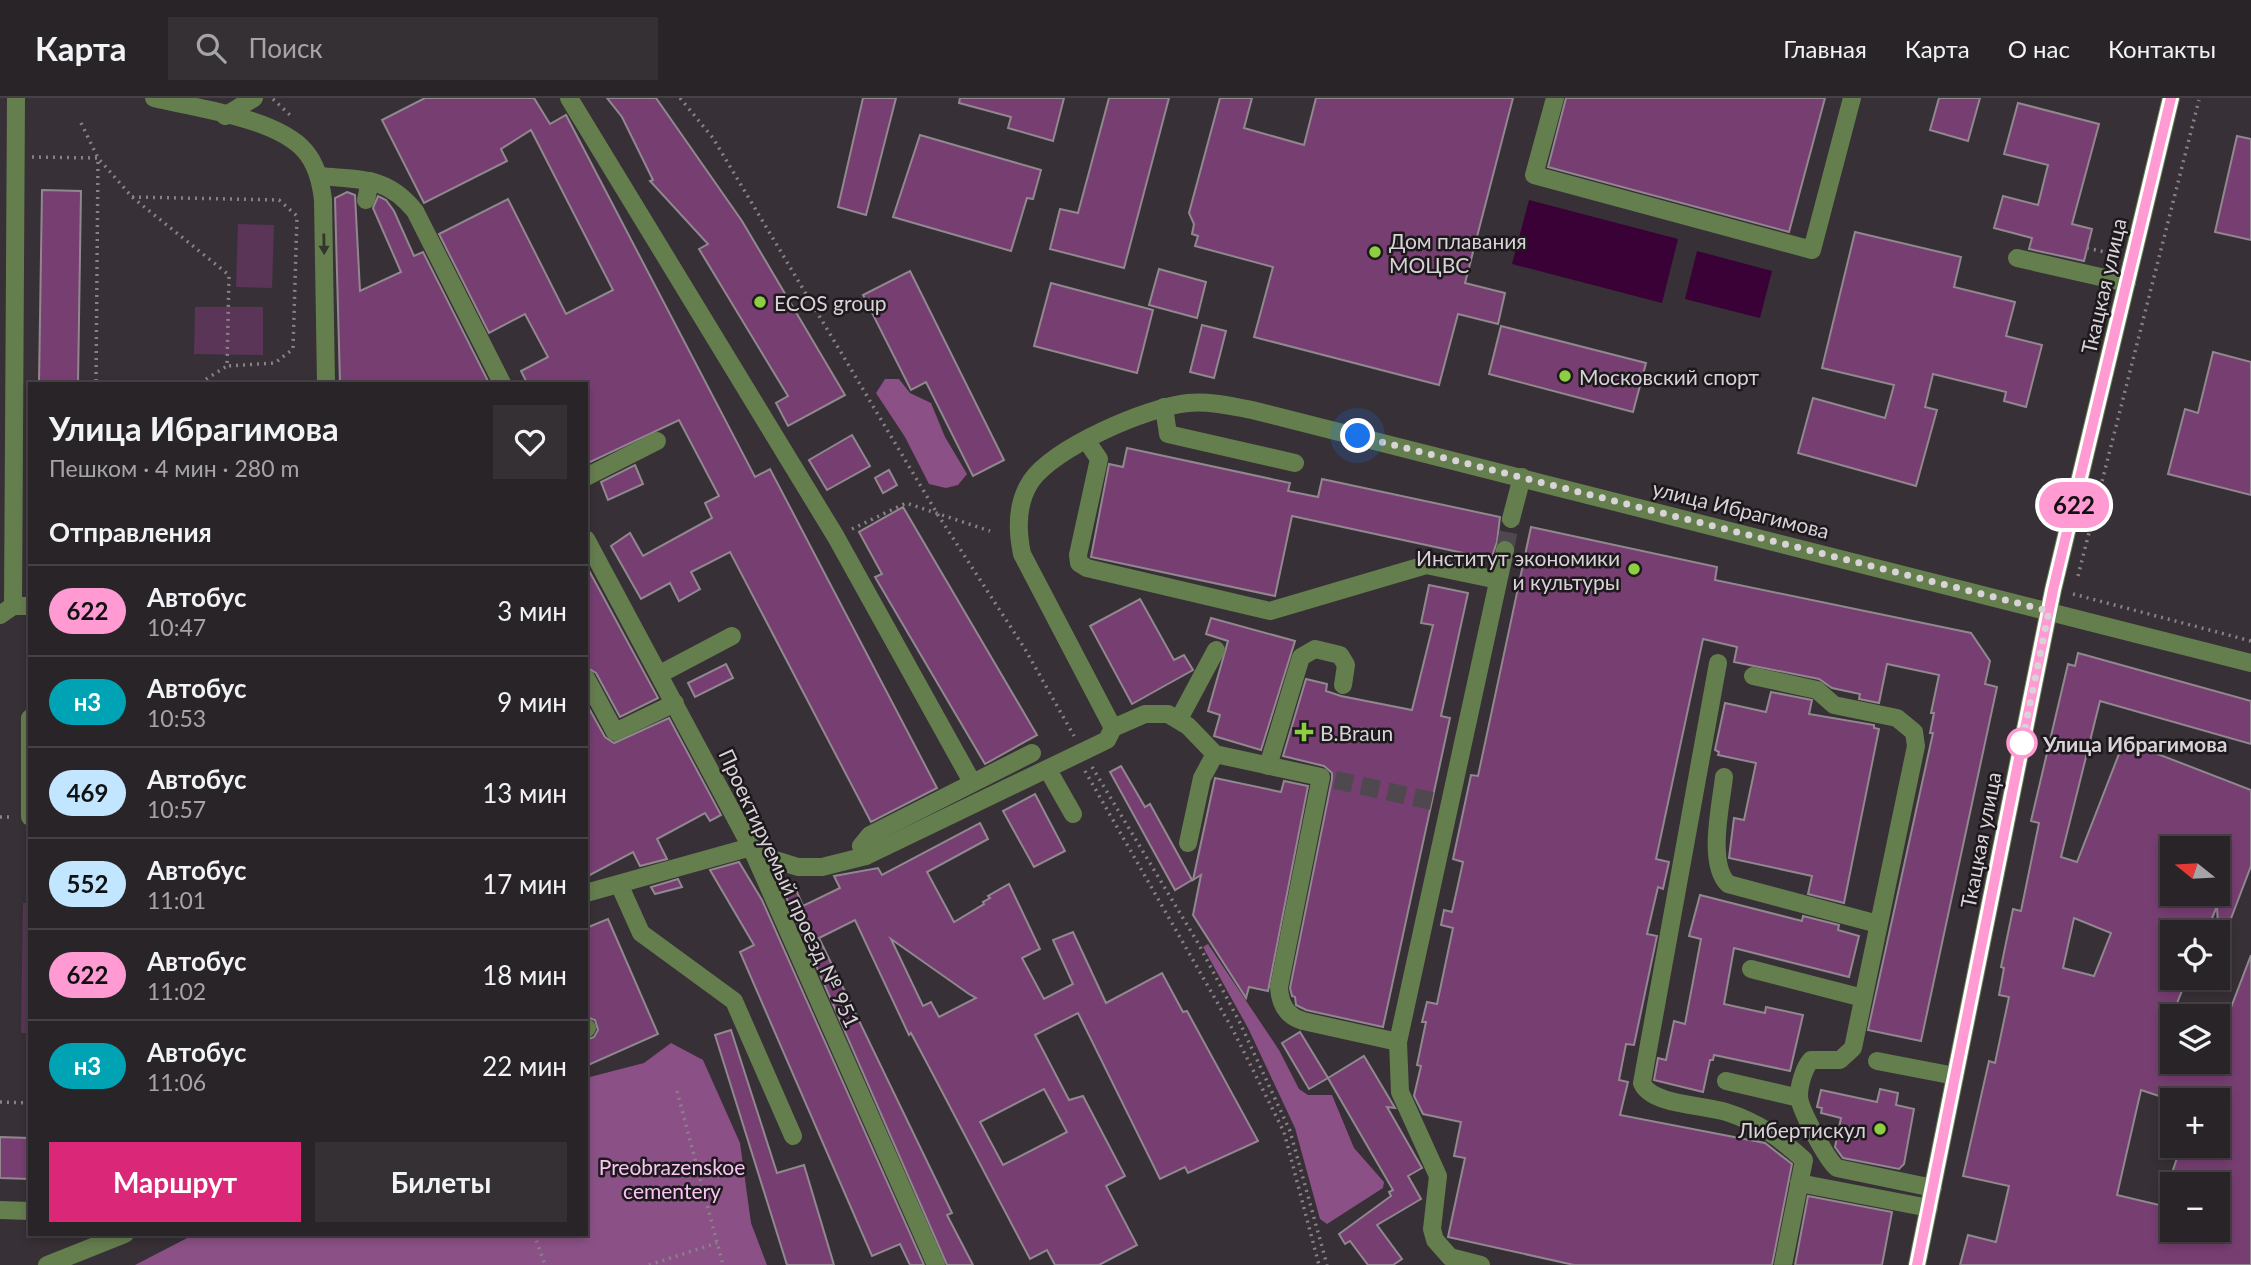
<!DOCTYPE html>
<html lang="ru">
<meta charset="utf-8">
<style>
:root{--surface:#292428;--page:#353034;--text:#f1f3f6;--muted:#a5a4a8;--line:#454145;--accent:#db2777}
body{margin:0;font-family:Lato,sans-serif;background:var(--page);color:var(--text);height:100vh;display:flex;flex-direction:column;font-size:26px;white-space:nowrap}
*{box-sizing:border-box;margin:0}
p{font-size:23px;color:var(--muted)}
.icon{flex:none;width:38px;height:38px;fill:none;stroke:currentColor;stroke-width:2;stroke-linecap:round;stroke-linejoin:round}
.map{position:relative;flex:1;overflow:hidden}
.drawer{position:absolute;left:28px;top:284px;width:560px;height:854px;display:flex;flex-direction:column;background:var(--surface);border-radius:0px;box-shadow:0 4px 10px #0003,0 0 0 2px var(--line)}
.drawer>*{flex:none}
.badge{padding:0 14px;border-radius:23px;font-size:24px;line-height:46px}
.needle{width:46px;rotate:288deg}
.buttons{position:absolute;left:2160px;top:738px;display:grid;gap:14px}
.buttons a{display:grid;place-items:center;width:70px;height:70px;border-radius:0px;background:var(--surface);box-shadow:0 4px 10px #0003,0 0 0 2px var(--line);font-size:35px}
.you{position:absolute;width:35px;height:35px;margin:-18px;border:5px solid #fff;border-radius:50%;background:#1a73e8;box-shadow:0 0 0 10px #1a73e833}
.map>.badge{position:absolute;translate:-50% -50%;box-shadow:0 0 0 4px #fff}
h2{padding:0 21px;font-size:26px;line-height:63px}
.round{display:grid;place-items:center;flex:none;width:74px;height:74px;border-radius:0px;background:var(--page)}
.summary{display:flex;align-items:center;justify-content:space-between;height:119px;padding:0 21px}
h1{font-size:33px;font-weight:700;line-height:52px}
.cta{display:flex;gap:14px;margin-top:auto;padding:14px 21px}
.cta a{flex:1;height:80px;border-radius:0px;background:var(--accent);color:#fff;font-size:28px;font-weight:700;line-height:80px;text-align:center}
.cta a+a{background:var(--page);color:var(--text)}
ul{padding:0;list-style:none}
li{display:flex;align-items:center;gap:21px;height:91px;padding:0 21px;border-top:2px solid var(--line)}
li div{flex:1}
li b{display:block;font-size:26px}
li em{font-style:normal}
li .badge{min-width:77px;font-weight:700;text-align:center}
header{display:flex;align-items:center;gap:42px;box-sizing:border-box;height:98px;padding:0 35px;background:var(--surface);border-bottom:2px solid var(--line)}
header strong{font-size:33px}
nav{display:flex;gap:38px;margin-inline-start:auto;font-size:24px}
.search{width:490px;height:63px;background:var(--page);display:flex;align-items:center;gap:18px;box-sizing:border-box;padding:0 24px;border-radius:0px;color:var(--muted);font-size:26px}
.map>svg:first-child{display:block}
.green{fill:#5a3557}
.forest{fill:#8b5186}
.water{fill:#390136}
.building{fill:#773e72;stroke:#91888f;stroke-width:2;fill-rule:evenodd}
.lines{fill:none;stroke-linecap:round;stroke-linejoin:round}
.minor-tunnel{stroke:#4f484e;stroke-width:18;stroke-dasharray:18 9;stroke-linecap:butt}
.path{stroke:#888287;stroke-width:3.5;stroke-dasharray:2 5;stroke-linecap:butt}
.minor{stroke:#657e4e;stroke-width:18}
.oneway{fill:#33372b}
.line-casing{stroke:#fff;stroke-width:16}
.line{stroke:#ff9ad2;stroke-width:10}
.walk{stroke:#d8d3d7;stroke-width:7;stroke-dasharray:0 12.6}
.poi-dot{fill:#8ece43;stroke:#1d191c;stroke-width:2.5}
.stop-dot{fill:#fff;stroke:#ff9ad2;stroke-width:3.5}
.labels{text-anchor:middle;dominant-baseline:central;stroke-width:5;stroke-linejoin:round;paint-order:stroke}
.poi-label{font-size:21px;fill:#d8d3d7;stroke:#1d191c;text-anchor:start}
.street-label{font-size:21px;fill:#d8d3d7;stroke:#1d191c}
.stop-label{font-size:21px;font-weight:bold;fill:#d8d3d7;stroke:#1d191c;text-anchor:start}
.park-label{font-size:21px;fill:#f8c5f2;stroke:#1d191c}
</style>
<header>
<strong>Карта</strong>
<div class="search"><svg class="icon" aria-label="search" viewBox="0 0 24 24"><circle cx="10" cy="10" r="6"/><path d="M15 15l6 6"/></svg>Поиск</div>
<nav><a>Главная</a><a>Карта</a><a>О нас</a><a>Контакты</a></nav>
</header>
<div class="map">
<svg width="2251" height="1167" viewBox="0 0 2251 1167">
<rect width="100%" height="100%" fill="#373036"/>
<g class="green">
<polygon points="238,126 274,127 272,190 236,189"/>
<polygon points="195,209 263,209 263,257 194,256"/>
<polygon points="23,805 30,805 30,935 21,935"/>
</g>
<g class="forest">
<polygon points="885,281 899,281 910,295 931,305 945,339 967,376 958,387 946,390 929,386 905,339 876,295"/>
<polygon points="1208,846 1279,952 1299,991 1308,997 1332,997 1354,1050 1384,1084 1383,1090 1327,1126 1320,1121 1295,1030 1249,932 1203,849"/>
<polygon points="671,945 703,962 740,1045 751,1125 767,1167 135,1167 195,1136 586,1136 586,980 644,965"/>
</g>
<g class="water">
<polygon points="1529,102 1678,141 1662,205 1512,166"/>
<polygon points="1697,153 1772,173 1760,220 1685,201"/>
</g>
<g class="building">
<polygon points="425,0 534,0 550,26 566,17 755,379 770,371 937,690 871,724 730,454 691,474 700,491 679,503 670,485 641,501 611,448 630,435 643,458 712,420 705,405 719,398 679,322 586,366 586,285 527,285 521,273 548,259 525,216 489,235 439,136 508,101 566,216 613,192 531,32 501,51 507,63 424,105 382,22"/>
<polygon points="607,0 656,0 742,123 845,297 788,328 776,305 788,298 699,151 708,146 650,83 653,82 622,19"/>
<polygon points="863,0 896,0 866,117 838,109"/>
<polygon points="960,0 1064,0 1053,43 1008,30 1011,19 959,5"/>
<polygon points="1109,0 1169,0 1124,170 1050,151 1060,111 1078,115"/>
<polygon points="1220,0 1252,0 1244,30 1304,47 1316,0 1513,0 1465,185 1505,195 1498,226 1458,216 1439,287 1254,239 1273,169 1195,148 1198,138 1192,136 1194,126 1189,115"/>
<polygon points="1566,0 1825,0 1789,134 1548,69"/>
<polygon points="1939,0 1980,0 1968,43 1930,32"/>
<polygon points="2018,5 2099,26 2072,126 2092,131 2084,163 2029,151 2032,140 1994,130 2003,98 2038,107 2048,67 2004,56"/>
<polygon points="920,37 1041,72 1033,101 1027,100 1011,153 893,119"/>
<polygon points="2237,38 2251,41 2251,142 2215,134"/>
<polygon points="42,92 81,93 78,285 39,285"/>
<polygon points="347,94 355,97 360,193 401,174 373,110 378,98 386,102 394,113 414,158 423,154 489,285 340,285 335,100"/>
<polygon points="1855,134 1961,159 1954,189 2015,204 2006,238 2042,247 2026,309 2004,303 2006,294 1933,276 1925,309 1937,312 1916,388 1798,355 1813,300 1885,320 1894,287 1822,270"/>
<polygon points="1159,171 1206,184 1197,220 1149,207"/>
<polygon points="910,173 1004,362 973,378 926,284 911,292 863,197"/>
<polygon points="1051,185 1153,212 1137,275 1034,248"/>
<polygon points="1202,227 1226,233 1214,280 1190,274"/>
<polygon points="1501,228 1646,265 1633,314 1489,276"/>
<polygon points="2213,254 2251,264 2251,397 2168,376 2185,311 2198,315"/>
<polygon points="852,337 870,368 827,392 809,362"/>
<polygon points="1127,350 1290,385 1288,393 1318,399 1322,381 1500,419 1497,444 1491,461 1292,418 1275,498 1091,459 1109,366 1123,369"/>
<polygon points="635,367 643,386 608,402 601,384"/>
<polygon points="889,372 897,387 883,395 875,380"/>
<polygon points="903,409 1037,637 985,666 875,479 882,476 859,434"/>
<polygon points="1531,429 1717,469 1715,482 1971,535 1990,563 1985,586 1997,589 1921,943 1868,932 1933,635 1930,635 1934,615 1931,615 1939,577 1887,566 1879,605 1859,601 1860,596 1832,590 1819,581 1734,564 1737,549 1703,541 1656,761 1669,764 1663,791 1658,789 1647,836 1657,838 1634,947 1626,946 1619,982 1628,984 1620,1017 1765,1045 1792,1066 1772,1167 1574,1167 1448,1139 1465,1060 1454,1058 1461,1024 1423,1016 1414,998 1421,968 1417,967 1426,924 1422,924 1427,904 1437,906 1453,830 1441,827 1444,812 1452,814 1463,764 1453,761 1471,677 1478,678"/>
<polygon points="586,467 658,600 620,619 596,575 586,569"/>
<polygon points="1429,487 1468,495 1441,618 1450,620 1383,929 1306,912 1296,907 1295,899 1292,898 1290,890 1332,681 1332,675 1324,668 1283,658 1306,581 1327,586 1326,593 1341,598 1412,612 1433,527 1421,525"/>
<polygon points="1140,501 1174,562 1184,557 1193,572 1132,606 1090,528"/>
<polygon points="1211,520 1295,543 1261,652 1214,638 1220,617 1208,613 1228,543 1206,536"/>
<path d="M2078,555L2251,603V646L2100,603L2061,759L2077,764L2124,643L2251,692V768L2219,852L2217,808L2206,835H2172V880H2187L2172,918V964H2217V946L2251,857V1167H1960L1968,1137L1996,1144L2009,1088L1963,1078L1989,963L1995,965L2009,899L1999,897L2004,870L2001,869L2013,811L2021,813L2039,725L2031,723L2068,566L2075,568ZM2172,751H2217V796H2172ZM2074,820L2111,835L2094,878L2063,870ZM2141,992L2174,1003H2217V1048H2181L2168,1087H2217V1132H2172V1110L2117,1097Z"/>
<polygon points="726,566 733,580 695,599 688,585"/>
<polygon points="1771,594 1812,602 1809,616 1874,627 1874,630 1879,631 1844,805 1808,796 1812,778 1729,760 1734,720 1744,722 1756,665 1718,657 1719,654 1715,652 1725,605 1766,614"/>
<polygon points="586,605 605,639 614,645 669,620 721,717 710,723 705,715 657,741 667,761 640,768 633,754 586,779"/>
<polygon points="1121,668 1145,709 1150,706 1192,782 1175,792 1110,674"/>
<polygon points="1215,680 1281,694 1284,683 1308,688 1268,893 1249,889 1246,900 1193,817 1201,777 1193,782"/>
<polygon points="1035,696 1065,753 1034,769 1003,713"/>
<path d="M980,725L988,741L927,774L954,824L984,806L983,804L990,800L988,798L1009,786L1040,851L1022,860L1044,901L1073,886L1053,842L1073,834L1106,905L1162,875L1183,914L1187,913L1258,1043L1188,1075L1185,1069L1160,1081L1078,915L1035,937L1069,1002L1083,998L1125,1078L1106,1088L1137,1147L1099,1167H1055L1047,1152L1030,1161L938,986L911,935L909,937L855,822L819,840L952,1115L947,1117L973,1167H947L783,792L794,787L803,808L840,790L834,778L878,770L882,777ZM891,841L969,896L976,900L939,919L931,904L923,908ZM1044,991L1067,1034L1003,1067L980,1024Z"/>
<polygon points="739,764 762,802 924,1167 910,1167 900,1146 872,1158 740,854 754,847 710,772"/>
<polygon points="678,781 682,789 655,796 651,789"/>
<polygon points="1700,797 1802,823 1803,818 1839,827 1838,832 1859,838 1849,879 1734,850 1724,906 1765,915 1766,909 1803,917 1790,973 1714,957 1713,962 1710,962 1703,994 1654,982 1658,960 1666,962 1674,923 1685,926 1701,841 1689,838"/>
<polygon points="608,821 658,936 586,968 586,942 594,939 598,932 595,922 586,919 586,830"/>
<polygon points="731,932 777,1075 804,1067 834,1167 787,1167 715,937"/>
<polygon points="1300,934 1328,980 1309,991 1282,945"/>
<polygon points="1364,958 1395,1010 1387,1009 1422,1070 1408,1078 1421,1101 1377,1127 1402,1161 1393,1167 1368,1167 1350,1143 1345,1146 1339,1136 1391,1098 1389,1094 1393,1092 1328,980"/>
<polygon points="1880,991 1898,995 1896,1007 1914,1011 1904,1066 1899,1071 1843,1060 1835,1049 1841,1020 1821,1015 1822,1010 1817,1009 1821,992 1877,1004"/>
<polygon points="0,1039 30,1040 30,1081 0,1080"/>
<polygon points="1808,1098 1892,1114 1882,1167 1795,1167"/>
</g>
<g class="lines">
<g class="minor-tunnel">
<polyline points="1505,452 1511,421"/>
<polyline points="1335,682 1432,703"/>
</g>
<g class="path">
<polyline points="680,0 713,40 938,417 1025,551 1074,638"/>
<polyline points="273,1 291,18"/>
<polyline points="81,25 98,60 132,99 229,177 227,268 200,285"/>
<polyline points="32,59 98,60 96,285"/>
<polyline points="132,99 279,102 297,118 293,251 275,265 227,268"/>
<polyline points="2087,150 2114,156"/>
<polyline points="852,431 906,405 990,433"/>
<polyline points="2078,478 2199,2"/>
<polyline points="2073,496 2251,543"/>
<polyline points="1092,669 1198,845 1240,925 1290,1033 1327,1167"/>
<polyline points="1085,673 1233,932 1284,1034 1319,1167"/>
<polyline points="0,719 12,719"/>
<polyline points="677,993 723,1167"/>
<polyline points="0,1004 30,1005"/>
<polyline points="534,1136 545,1167"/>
<polyline points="649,1167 717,1145"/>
</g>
<g class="minor">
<path d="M154,0C195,10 277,20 305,53C317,67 321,84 323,102L326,285"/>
<polyline points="569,0 836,439 972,684"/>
<polyline points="1555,0 1534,77 1812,152 1852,0"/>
<polyline points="225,18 254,0"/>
<path d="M320,78C361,82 387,78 415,113L502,285"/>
<polyline points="366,102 370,83"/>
<polyline points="2017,160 2127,185"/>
<polyline points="1164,309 1168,336 1295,365"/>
<polyline points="1086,342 1099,361 1078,457 1079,465 1087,470 1270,513 1426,467 1498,482"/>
<polyline points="586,379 657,343"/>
<polyline points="1511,421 1522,379"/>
<polyline points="586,441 751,749 936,1167"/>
<polyline points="13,508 16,0"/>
<polyline points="0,517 13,508 30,508"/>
<path d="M1718,565L1642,985C1651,1007 1704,1007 1726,1014C1758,1024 1780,1040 1804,1062L1783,1167"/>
<polyline points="660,576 732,538"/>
<path d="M1753,578L1817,592L1834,607L1897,620L1914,634L1916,648L1853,950L1840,962H1811C1804,970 1799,987 1799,998C1799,1010 1827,1062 1837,1070L1933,1090"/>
<polyline points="586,580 615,634 675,605"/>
<polyline points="30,620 30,719"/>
<polyline points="1179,621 1216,552"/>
<path d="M1113,630L1145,616H1168L1188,628L1215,656L1321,679L1279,889C1280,906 1286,918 1303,923L1398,944"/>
<polyline points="1268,668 1301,559 1315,551 1340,557 1346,567 1343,587"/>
<polyline points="1048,672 1073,716"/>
<path d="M1724,679C1721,707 1707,765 1728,786L1878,826"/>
<polyline points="1188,745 1202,680 1215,656"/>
<polyline points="866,758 861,748 870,737 1032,655"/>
<polyline points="619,786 641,835 734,903 793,1038"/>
<path d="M586,795L751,749L769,760L798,769H822L866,758L1107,642L1113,630L1022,456C1017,432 1017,404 1031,383C1055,349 1147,309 1188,305C1210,303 1231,308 1252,312L2251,565"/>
<polyline points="1751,871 1863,900"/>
<polyline points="586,931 587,930"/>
<polyline points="1877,963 1955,978"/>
<polyline points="1726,983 1799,1000"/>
<polyline points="1799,1085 1929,1110"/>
<polyline points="0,1112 30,1113"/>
<polyline points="47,1167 125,1136"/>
<polyline points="1481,1167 1450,1159 1435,1142 1432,1131 1438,1078 1400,994 1398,944 1505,452"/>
<polyline points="1917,1167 2053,492 2171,0"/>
</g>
</g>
<defs><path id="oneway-solid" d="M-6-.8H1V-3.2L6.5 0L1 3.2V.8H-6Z" transform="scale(1.75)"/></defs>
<use class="oneway" href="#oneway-solid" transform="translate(324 146) rotate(89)"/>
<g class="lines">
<defs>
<polyline id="line" points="1917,1167 2053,492 2171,0"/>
</defs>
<use href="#line" class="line-casing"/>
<use href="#line" class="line"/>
<polyline class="walk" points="1358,338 2049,513 2022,645"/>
</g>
<g class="poi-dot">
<circle cx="1375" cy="154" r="7"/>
<circle cx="760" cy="204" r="7"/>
<circle cx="1565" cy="278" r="7"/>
<circle cx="1634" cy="471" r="7"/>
<path d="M1300.5 623.5h7v7h7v7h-7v7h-7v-7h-7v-7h7z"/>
<circle cx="1880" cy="1031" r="7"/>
</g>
<circle class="stop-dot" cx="2022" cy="645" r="14"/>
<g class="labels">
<g class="poi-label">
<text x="1389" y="142">Дом плавания<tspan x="1389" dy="24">МОЦВС</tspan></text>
<text x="774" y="204">ECOS group</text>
<text x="1579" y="278">Московский спорт</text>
<text x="1620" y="459" text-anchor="end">Институт экономики<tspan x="1620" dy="24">и культуры</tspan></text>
<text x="1320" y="634">B.Braun</text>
<text x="1866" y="1031" text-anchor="end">Либертискул</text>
</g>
<g class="street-label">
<text transform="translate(2103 188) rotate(-77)">Ткацкая улица</text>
<text transform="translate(1741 411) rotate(14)">улица Ибрагимова</text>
<text transform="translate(1980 742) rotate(-79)">Ткацкая улица</text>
<text transform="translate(790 790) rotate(65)">Проектируемый проезд № 951</text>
</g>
<g class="stop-label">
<text x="2043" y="645">Улица Ибрагимова</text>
</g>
<g class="park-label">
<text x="672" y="1068">Preobrazenskoe<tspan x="672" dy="24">cementery</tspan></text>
</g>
</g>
</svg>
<div class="buttons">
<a><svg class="needle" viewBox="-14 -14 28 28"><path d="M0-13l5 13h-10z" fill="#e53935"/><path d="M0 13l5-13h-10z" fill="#a5a4a8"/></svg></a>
<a><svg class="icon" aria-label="locate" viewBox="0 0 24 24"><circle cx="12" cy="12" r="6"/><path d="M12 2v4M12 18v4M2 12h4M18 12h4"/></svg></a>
<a><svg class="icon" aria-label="layers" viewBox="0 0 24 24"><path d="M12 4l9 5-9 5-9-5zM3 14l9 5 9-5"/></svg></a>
<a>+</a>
<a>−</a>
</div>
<div class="you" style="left:1358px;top:338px"></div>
<b class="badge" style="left:2074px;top:407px;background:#ff9ad2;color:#111">622</b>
<section class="drawer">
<div class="summary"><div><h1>Улица Ибрагимова</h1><p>Пешком · 4 мин · 280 m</p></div><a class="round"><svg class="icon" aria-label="heart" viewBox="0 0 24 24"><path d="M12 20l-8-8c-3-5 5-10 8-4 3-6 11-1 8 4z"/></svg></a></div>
<h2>Отправления</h2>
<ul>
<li><span class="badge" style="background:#ff9ad2;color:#111">622</span><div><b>Автобус</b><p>10:47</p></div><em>3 мин</em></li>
<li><span class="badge" style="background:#00a3b4;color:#fff">н3</span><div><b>Автобус</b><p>10:53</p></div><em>9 мин</em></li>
<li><span class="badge" style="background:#c2e6ff;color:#111">469</span><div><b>Автобус</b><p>10:57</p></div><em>13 мин</em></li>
<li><span class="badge" style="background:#c2e6ff;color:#111">552</span><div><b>Автобус</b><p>11:01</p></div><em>17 мин</em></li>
<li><span class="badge" style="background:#ff9ad2;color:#111">622</span><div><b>Автобус</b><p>11:02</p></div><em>18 мин</em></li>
<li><span class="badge" style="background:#00a3b4;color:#fff">н3</span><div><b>Автобус</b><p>11:06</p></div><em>22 мин</em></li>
</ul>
<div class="cta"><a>Маршрут</a><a>Билеты</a></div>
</section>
</div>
